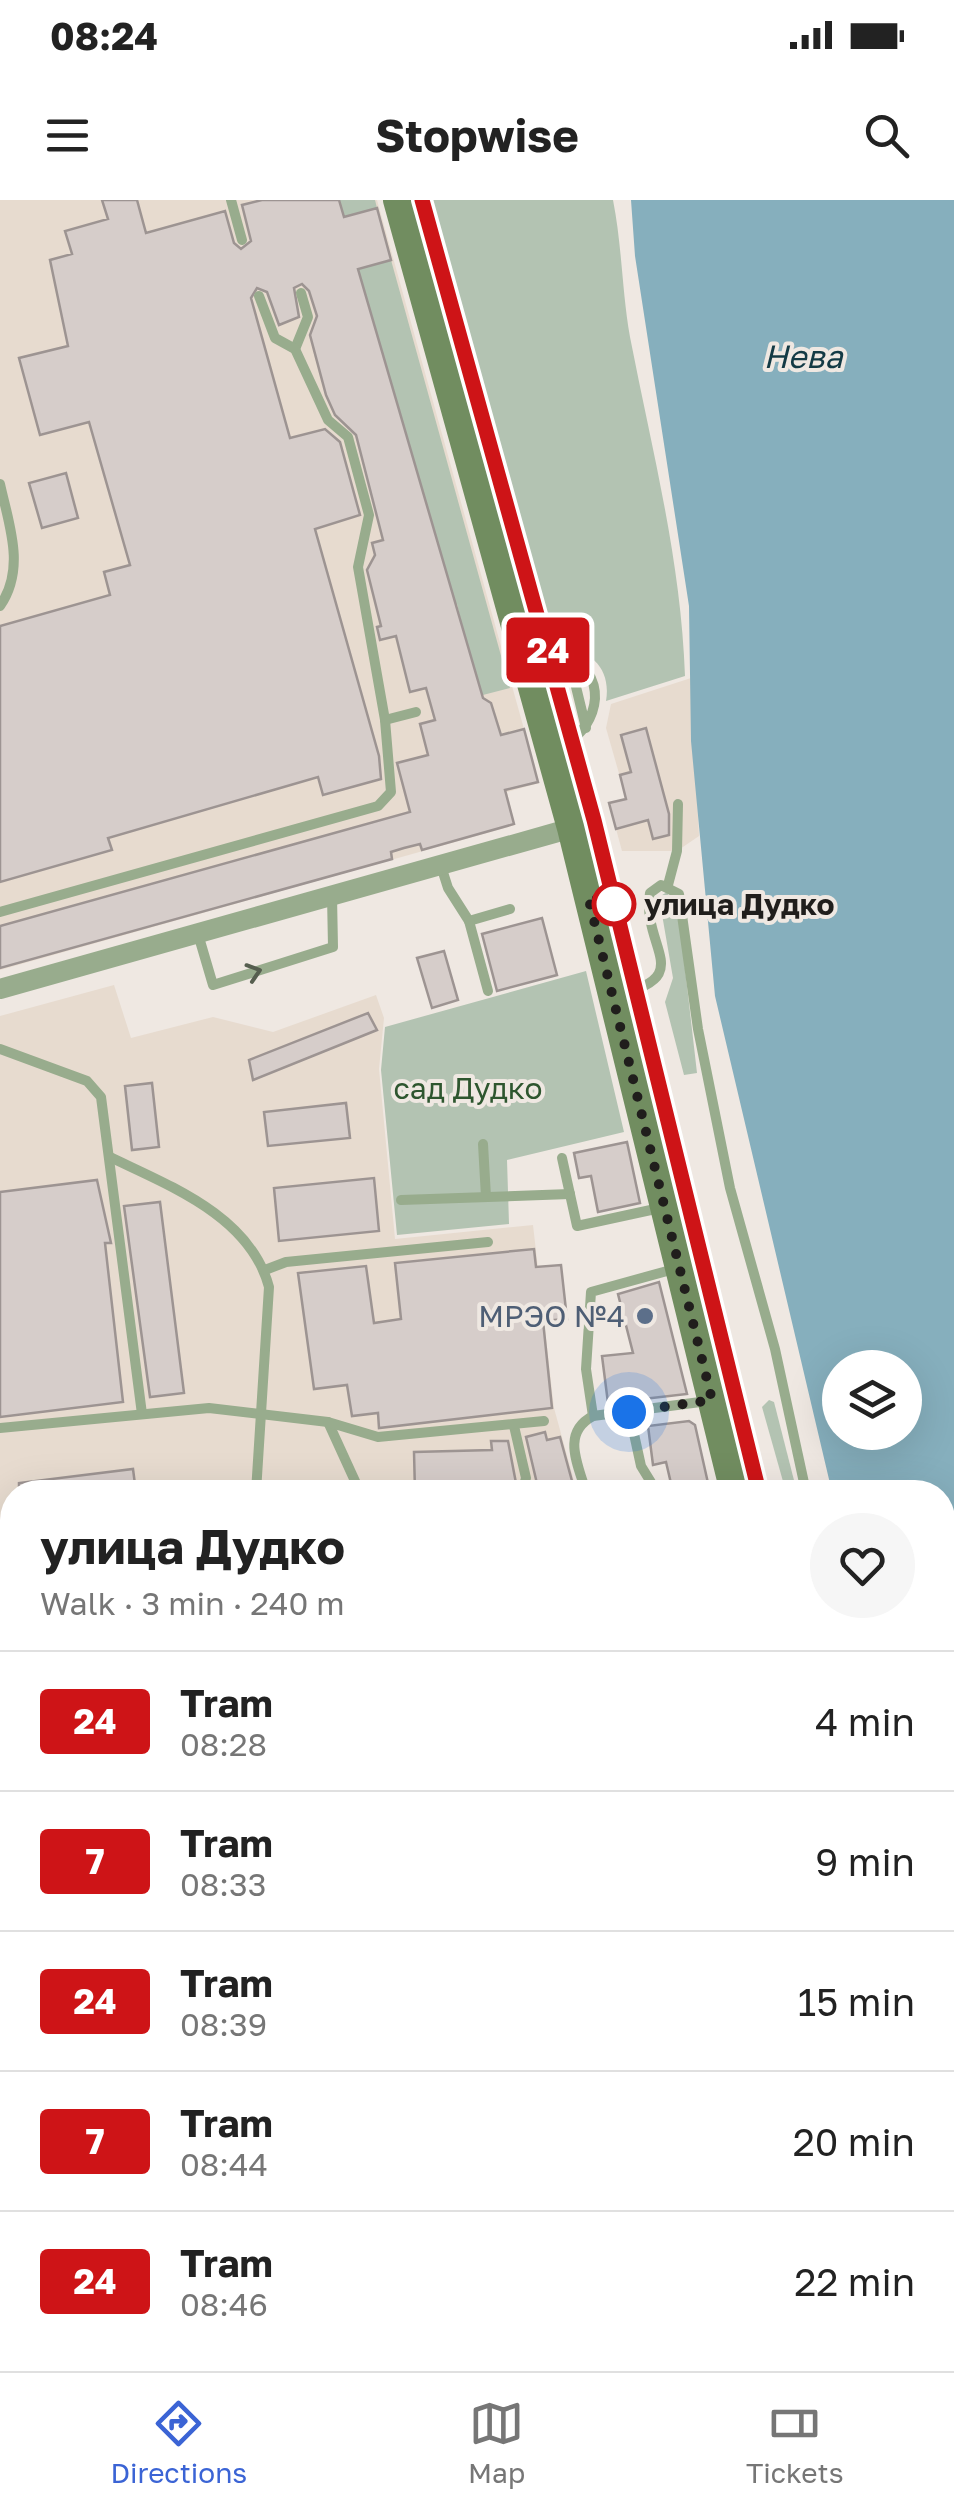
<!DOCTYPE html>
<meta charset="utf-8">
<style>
:root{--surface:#fff;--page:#f6f6f6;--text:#222;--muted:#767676;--line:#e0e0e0;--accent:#3b64d5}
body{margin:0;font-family:"Golos Text",sans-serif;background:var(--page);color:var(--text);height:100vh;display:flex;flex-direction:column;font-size:38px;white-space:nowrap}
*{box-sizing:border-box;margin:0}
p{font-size:32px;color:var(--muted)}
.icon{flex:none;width:55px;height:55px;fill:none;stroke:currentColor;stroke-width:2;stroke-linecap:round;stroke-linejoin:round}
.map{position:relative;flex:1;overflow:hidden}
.sheet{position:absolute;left:0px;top:1280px;width:955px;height:892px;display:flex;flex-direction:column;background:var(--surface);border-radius:40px 40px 0 0;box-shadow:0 10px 40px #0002}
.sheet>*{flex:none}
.badge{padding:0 20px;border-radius:8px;font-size:35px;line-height:65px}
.tools{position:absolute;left:822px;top:1150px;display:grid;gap:20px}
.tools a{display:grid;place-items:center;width:100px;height:100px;border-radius:50%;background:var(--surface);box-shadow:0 10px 40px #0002;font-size:50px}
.you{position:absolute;width:50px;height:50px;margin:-25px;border:8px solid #fff;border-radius:50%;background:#1a73e8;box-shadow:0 0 0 15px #1a73e833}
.map>.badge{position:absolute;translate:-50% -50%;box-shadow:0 0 0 5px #fff}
.round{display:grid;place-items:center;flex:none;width:105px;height:105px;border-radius:52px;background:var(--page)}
.summary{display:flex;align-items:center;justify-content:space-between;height:170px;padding:0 40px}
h1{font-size:48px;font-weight:700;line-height:75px}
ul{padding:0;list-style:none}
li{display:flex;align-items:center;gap:30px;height:140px;padding:0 40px;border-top:2px solid var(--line)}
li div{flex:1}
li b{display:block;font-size:38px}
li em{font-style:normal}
li .badge{min-width:110px;font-weight:700;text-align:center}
.status{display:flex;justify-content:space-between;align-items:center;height:70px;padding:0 50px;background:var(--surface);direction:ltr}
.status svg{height:28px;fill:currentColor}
header{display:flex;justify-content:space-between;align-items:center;height:130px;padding:0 40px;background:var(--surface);font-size:45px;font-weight:700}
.tab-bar{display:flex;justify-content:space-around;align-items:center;height:140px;border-top:2px solid var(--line);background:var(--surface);font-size:28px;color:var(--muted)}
.tab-bar a{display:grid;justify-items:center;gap:5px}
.tab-bar .on{color:var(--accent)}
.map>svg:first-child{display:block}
.built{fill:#e7dbcf}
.green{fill:#b3c3b2}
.water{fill:#86afbd;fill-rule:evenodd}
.building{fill:#d6cdca;stroke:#9d9492;stroke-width:2.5}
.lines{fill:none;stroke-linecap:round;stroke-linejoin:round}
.service{stroke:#98ac8d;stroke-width:10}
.minor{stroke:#98ac8d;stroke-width:20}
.secondary{stroke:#718d60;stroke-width:30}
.tram{stroke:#43403e;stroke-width:2.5}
.oneway{stroke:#565e4f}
.line-casing{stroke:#fff;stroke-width:22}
.line{stroke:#ce1417;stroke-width:15}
.walk{stroke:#201e1c;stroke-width:10;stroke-dasharray:0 18}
.stop-dot{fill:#fff;stroke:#ce1417;stroke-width:5}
.service-dot{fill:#5c6f8a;stroke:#efe8e2;stroke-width:4}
.labels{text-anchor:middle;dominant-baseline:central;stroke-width:8;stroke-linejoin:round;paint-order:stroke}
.stop-label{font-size:30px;font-weight:bold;fill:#201e1c;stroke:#efe8e2;text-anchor:start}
.park-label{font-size:30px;fill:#2e562f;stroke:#efe8e2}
.service-label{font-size:30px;fill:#4e5e75;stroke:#efe8e2;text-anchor:end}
.water-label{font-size:32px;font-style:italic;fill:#133a45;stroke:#efe8e2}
</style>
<div class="status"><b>08:24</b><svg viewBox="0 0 49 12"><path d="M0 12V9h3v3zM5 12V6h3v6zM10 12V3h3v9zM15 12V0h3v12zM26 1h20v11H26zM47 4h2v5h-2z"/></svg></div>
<header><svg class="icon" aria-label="menu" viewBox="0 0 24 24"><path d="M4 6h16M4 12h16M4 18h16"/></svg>Stopwise<svg class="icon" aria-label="search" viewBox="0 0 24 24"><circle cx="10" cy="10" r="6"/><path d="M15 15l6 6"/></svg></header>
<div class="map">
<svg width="954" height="2171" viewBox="0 0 954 2171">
<rect width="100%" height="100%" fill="#efe8e2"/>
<g class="built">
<polygon points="0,0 377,0 539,583 507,592 515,625 0,770"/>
<polygon points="691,478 699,636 677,651 622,651 609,603 626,598 606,528 611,504"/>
<polygon points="114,785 131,838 213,817 273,832 376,795 384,818 379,869 395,1039 533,1025 554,1208 577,1292 12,1292 12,1615 0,1616 0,816"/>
</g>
<g class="green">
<polygon points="339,0 375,0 377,8 344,17"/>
<path d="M428,0H613C622,45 622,92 630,137C652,250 681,360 685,476L606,501C612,466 587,445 553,451Z"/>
<polygon points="391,60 510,488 479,496 457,404 453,405 358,69"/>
<polygon points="667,692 680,725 697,873 684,875 665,802 673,778 659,697"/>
<polygon points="586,771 624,932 507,960 509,1024 397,1035 381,870 385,827"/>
<polygon points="769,1200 774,1202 797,1292 786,1292 762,1207"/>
<polygon points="12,1616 12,1649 0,1651 0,1617"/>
<polygon points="12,1686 12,2160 755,2160 754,2171 0,2171 0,1688"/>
<polygon points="777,2160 836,2160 852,2169 857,2160 921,2160 921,2171 775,2171"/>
</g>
<g class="water">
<path d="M631,0H954V1780L942,1743V1292H832L715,796L691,541L689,406L635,56ZM840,1168H905V1232H840Z"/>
<polygon points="303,2160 367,2160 358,2171 289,2171"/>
</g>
<g class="building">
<polygon points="102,0 137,0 146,33 225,11 234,43 241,49 251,41 242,5 262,0 339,0 344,17 377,8 391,60 358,69 483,498 491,503 501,535 524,529 538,582 505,590 514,624 422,650 420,644 404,648 391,652 392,659 0,768 0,726 410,612 397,563 428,555 420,524 435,520 426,488 410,492 396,436 380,440 377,427 381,426 367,370 375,355 372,343 383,340 356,235 335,215 326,195 310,135 317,116 309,91 302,84 294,88 299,117 279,125 267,92 257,88 251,98 290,238 325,229 340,242 360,315 315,329 379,556 381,579 323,595 318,577 108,638 112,650 0,682 0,426 110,395 104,372 130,365 89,222 40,235 19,158 68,146 50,60 72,54 65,31 108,19"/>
<polygon points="66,273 78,318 42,328 29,283"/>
<polygon points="646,528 669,614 669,635 653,639 648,620 616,629 609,603 626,599 620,575 631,572 621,535"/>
<polygon points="542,718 557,775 497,791 482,734"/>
<polygon points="444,751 458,800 432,808 417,758"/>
<polygon points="368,813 377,830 253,880 249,860"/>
<polygon points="152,883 159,947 132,950 125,886"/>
<polygon points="346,903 350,938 268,946 264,912"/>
<polygon points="627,942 640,1003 598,1012 591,976 579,978 574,953"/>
<polygon points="374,978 379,1031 279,1041 274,988"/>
<polygon points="97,980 111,1043 105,1043 123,1202 0,1217 0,992"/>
<polygon points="160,1002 184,1193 150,1197 124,1006"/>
<polygon points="534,1049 536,1067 561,1065 567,1119 543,1121 552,1208 379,1228 378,1213 352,1216 347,1185 314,1189 298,1073 366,1066 374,1123 401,1119 395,1063"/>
<polygon points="659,1082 687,1194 608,1203 602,1156 633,1153 618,1094"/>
<polygon points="689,1221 695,1225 710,1292 673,1292 666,1262 653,1265 648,1226"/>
<polygon points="545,1232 547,1240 560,1237 575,1292 539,1292 526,1237"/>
<polygon points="491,1241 508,1241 516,1283 473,1284 473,1292 415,1292 414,1252 492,1250"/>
<polygon points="133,1269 136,1292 19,1292 19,1283"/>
</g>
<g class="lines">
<g class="service">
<polyline points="231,0 242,40"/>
<polyline points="295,149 308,117 301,93"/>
<path d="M0,284C9,325 26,368 0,406"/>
<polyline points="569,458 586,528"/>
<path d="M533,466L577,460C613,491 590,537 552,552"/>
<polyline points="385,520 416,512"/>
<polyline points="441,666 448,688 469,721 510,709"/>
<polyline points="668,685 677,651 678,604"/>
<polyline points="0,712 378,606 391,592 385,520 358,367 369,315 348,237 328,220 295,149 275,138 259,96"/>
<polyline points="469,721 488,791"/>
<polyline points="198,734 213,785 333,747 332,696"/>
<path d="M614,796C699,776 641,749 650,693L661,685L679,694L698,829L730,988L775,1149L806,1292"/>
<polyline points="0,849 87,881 101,897 142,1214"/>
<polyline points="483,944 486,997"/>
<path d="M110,957C170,986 250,1016 269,1087L256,1292"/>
<polyline points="562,958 577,1026 660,1008"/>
<polyline points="401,1000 570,994"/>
<polyline points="265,1070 286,1062 488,1042"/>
<polyline points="629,1211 641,1266 657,1292"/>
<polyline points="593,1216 586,1169 591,1092 678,1068"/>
<polyline points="328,1222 360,1292"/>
<polyline points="514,1226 526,1278 522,1292"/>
<polyline points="0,1228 209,1208 328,1222 378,1237 544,1221"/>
<path d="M586,1292C578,1264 561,1233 593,1216L708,1201"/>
<polyline points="0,1367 12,1365"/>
<polyline points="942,1791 954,1834"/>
<polyline points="0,1877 12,1917"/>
<polyline points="942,1880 954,1917"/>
<polyline points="12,1955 12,1990"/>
<polyline points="942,1958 954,1946"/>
</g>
<g class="minor">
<polyline points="0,789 572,628"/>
<polyline points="0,1669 12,1668"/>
</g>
<g class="secondary">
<polyline points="398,0 572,628 735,1292"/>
<polyline points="942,2045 954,2079"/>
</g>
<g class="tram">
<polyline points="422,0 594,620 759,1292"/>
<polyline points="942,1975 954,2008"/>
<polyline points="942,2001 954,2034"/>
<polyline points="942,2061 954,2065"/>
<polyline points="767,2171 767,2160"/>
<polyline points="931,2171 931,2160"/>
</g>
</g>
<defs><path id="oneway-chevron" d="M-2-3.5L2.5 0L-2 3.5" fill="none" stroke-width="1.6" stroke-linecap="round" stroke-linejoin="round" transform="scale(2.5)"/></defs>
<use class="oneway" href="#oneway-chevron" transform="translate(254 772) rotate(-18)"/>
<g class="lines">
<defs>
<polyline id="line" points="422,0 594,620 759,1292"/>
</defs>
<use href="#line" class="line-casing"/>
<use href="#line" class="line"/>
<polyline class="walk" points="614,704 588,696 712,1200 629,1212"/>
</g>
<circle class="stop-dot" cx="614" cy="704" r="20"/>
<circle class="service-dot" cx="645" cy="1116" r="10"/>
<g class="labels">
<g class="stop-label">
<text x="644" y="704">улица Дудко</text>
</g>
<g class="park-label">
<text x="468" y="888">сад Дудко</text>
</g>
<g class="service-label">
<text x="625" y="1116">МРЭО №4</text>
</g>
<g class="water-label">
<text x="803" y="156">Нева</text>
</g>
</g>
</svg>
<div class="tools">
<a><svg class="icon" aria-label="layers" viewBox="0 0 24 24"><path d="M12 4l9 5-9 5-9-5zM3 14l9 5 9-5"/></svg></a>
</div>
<div class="you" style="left:629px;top:1212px"></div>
<b class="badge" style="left:548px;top:450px;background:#ce1417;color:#fff">24</b>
<section class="sheet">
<div class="summary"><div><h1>улица Дудко</h1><p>Walk · 3 min · 240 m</p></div><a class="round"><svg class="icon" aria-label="heart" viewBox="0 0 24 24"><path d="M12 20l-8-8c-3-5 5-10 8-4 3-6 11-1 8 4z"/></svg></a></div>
<ul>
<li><span class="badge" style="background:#ce1417;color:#fff">24</span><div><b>Tram</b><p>08:28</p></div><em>4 min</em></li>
<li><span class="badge" style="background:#ce1417;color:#fff">7</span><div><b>Tram</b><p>08:33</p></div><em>9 min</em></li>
<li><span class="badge" style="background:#ce1417;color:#fff">24</span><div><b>Tram</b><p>08:39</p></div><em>15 min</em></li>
<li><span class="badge" style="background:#ce1417;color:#fff">7</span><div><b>Tram</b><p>08:44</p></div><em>20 min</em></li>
<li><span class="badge" style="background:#ce1417;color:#fff">24</span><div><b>Tram</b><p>08:46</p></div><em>22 min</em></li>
</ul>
</section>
</div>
<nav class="tab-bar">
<a class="on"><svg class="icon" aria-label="directions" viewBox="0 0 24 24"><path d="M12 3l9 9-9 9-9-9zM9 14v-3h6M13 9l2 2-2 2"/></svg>Directions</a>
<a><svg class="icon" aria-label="map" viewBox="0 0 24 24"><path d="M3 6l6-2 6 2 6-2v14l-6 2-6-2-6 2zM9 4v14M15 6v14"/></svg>Map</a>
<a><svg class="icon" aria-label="tickets" viewBox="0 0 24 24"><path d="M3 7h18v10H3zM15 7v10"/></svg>Tickets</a>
</nav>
